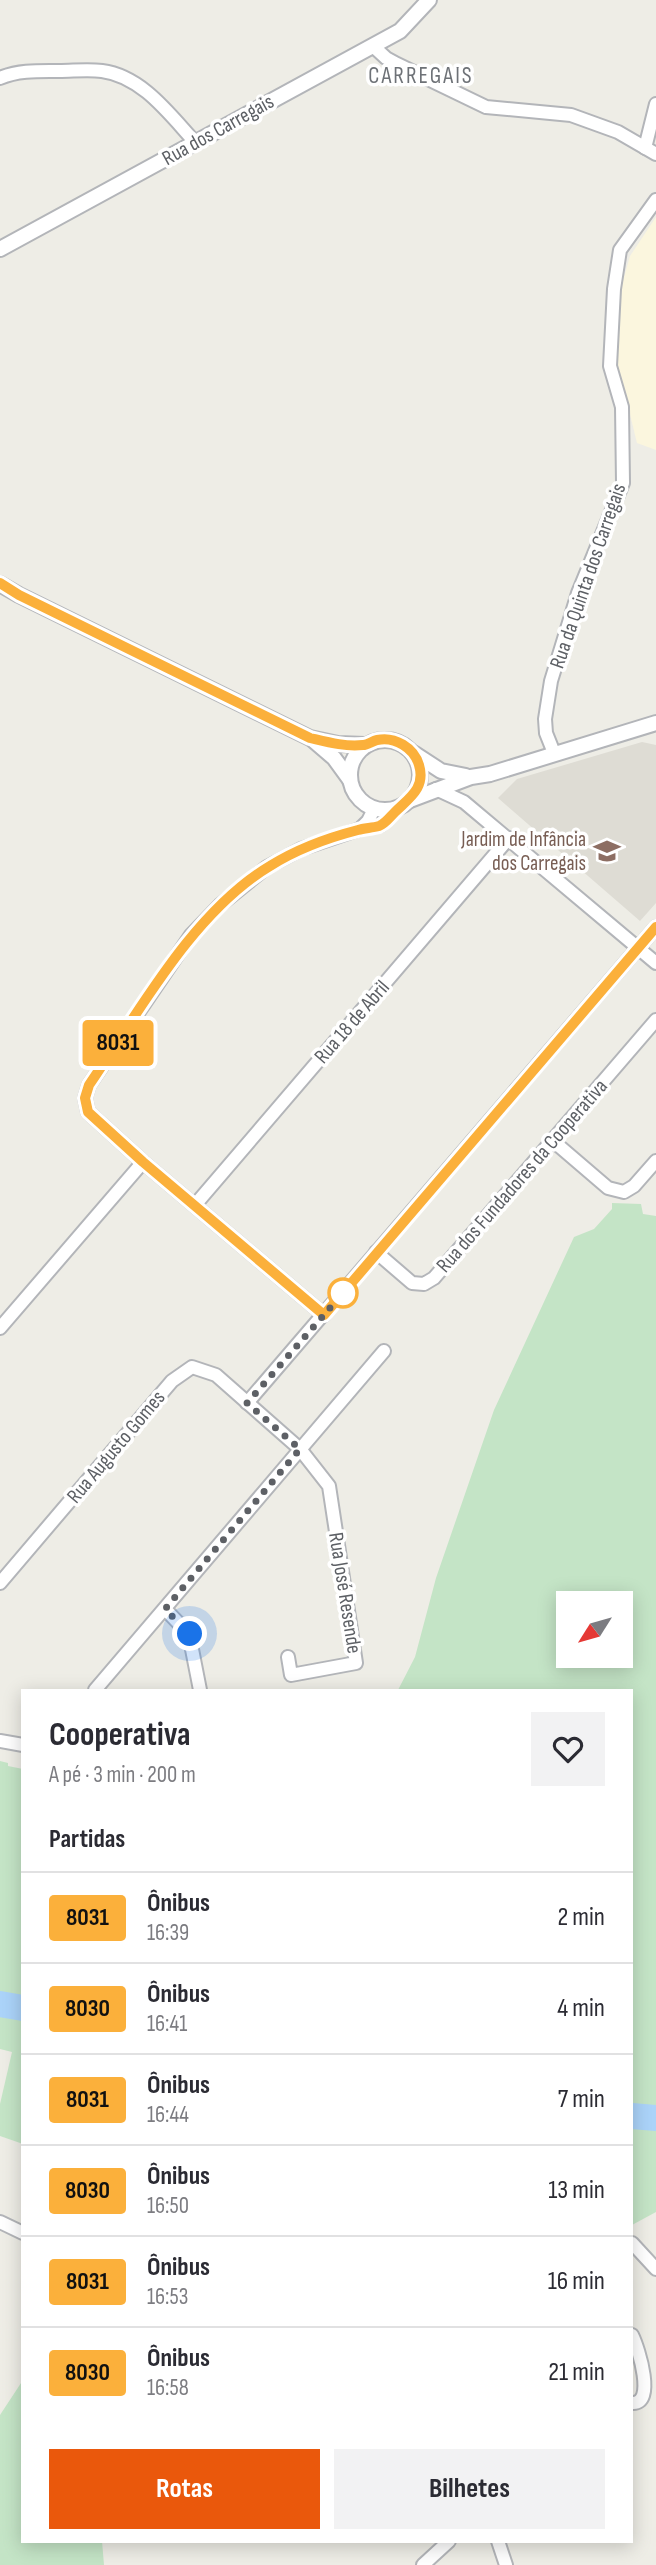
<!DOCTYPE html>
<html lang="pt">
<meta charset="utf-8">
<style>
:root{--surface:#fff;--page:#f2f2f3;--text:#2b2b33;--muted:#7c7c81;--line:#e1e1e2;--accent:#ea580c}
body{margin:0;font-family:"Sofia Sans Condensed",sans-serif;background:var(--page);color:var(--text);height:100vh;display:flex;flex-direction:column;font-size:26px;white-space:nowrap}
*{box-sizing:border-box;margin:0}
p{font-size:23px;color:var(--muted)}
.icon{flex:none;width:38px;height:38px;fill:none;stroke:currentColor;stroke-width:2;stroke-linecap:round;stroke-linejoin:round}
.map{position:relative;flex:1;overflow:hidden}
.side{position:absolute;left:21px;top:1689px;width:612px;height:854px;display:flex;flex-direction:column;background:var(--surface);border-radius:0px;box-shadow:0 4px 18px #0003}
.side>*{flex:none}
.badge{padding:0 14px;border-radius:5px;font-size:24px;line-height:46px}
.needle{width:46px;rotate:233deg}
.fabs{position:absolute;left:556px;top:1591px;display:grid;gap:14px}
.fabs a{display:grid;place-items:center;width:77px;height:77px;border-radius:0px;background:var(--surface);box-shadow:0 4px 18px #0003;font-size:35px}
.you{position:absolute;width:35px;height:35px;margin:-18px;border:5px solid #fff;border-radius:50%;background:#1a73e8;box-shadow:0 0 0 10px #1a73e833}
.map>.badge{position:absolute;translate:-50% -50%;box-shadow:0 0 0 4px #fff}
h2{padding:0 28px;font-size:26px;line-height:63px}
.round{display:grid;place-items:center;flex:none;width:74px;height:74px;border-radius:0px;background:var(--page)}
.head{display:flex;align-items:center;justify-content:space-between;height:119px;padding:0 28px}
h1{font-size:33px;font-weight:700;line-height:52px}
.primary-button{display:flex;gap:14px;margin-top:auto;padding:14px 28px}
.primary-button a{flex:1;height:80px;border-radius:0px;background:var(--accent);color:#fff;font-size:28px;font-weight:700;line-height:80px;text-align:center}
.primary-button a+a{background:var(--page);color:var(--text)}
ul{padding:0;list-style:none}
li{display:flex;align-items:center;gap:21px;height:91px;padding:0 28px;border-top:2px solid var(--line)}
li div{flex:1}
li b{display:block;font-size:26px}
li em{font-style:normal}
li .badge{min-width:77px;font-weight:700;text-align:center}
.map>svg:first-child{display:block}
.commercial{fill:#fbf6de}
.education{fill:#dedcd4}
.green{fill:#c4e4c6;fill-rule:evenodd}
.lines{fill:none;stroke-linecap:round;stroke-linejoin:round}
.river{stroke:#abd3f9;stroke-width:26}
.minor-casing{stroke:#b3b5b9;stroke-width:16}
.tertiary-casing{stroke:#b3b5b9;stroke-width:18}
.minor{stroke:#fff;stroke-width:12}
.tertiary{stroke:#fff;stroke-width:14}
.line-casing{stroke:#fff;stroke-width:16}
.line{stroke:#fbb03b;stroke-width:10}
.walk{stroke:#5d6065;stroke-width:7;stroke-dasharray:0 12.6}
.stop-dot{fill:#fff;stroke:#fbb03b;stroke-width:3.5}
.labels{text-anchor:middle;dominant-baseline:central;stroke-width:7;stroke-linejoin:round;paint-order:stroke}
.street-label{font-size:21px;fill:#5d6065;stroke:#fff}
.education-label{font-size:21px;fill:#785e54;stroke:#fff;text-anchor:end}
.neighbourhood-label{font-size:23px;letter-spacing:2px;fill:#6e7277;stroke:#fff}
</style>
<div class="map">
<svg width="656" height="2565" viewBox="0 0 656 2565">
<rect width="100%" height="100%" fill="#eeede6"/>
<polygon class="commercial" points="656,217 656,450 637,443 617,362 619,295 630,256"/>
<polygon class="education" points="642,742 656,745 656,903 640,921 498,798 517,779"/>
<g class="green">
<path d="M612,1203L641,1204L643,1214L656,1216V2116L632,2114V1690H398L415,1657L436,1578L494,1410L574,1237L594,1229L612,1209ZM569,1603H621V1656H569Z"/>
<polygon points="0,1761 8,1763 8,1766 23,1769 23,2144 0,2136 0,2104 12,2052 0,2049"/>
<polygon points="632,2125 656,2125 656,2212 632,2225"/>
<polygon points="23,2380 23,2541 102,2541 104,2565 0,2565 0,2415"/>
</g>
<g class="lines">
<g class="river">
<polyline points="0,2004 23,2008"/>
<polyline points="632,2116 656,2118"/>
</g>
<defs>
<g id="minor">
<polyline points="373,46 386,58 397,64 486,107 571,115 618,132 656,154"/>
<path d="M0,78C18,70 40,71 59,71C73,71 88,69 102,71C142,76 170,115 195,142"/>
<polyline points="645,148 656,104"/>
<polyline points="554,753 546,733 545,719 551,681 578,593 623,483 622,407 610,366 614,289 620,250 656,200"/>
<polyline points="436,789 464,802 656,963"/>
<polyline points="360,829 368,821 374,809"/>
<polyline points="552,1140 608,1188 624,1192 634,1186 656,1161"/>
<polyline points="195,1205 509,838"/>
<polyline points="376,1252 412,1283 424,1284 434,1278 656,1020"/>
<polyline points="324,1315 143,1162 88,1112 85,1098 89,1085 191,935 220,905 267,867 301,849 360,829 381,825 400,807"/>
<polyline points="0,1328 143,1162"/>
<polyline points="247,1403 656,927"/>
<polyline points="0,1583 172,1381 192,1367 216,1375 300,1449 329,1486 356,1663 291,1675 288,1657"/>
<polyline points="165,1609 189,1634 200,1690"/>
<polyline points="95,1690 384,1351"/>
<polyline points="0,1741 23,1745"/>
<polyline points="0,2222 23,2233"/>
<polyline points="632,2243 656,2269"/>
<path d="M632,2335C639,2349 656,2405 632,2403"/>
<polyline points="498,2541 506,2565"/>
<polyline points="423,2565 449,2541"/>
</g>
<g id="tertiary">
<polyline points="0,249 400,31 429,0"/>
<polyline points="0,584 19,595 310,738 338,744 365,745"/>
<circle cx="385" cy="775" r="35"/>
<polyline points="313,740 334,758 350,780"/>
<polyline points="415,754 441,771 466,776"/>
<polyline points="410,800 471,777 490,774 656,723"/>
</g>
</defs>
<use href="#minor" class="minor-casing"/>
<use href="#tertiary" class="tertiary-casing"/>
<use href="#minor" class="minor"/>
<use href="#tertiary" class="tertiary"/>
</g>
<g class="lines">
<defs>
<path id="line" d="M0,583L19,595L310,738C327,742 345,747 363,745C368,745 372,741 377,740C395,736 414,748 419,765C426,788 409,798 395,812C390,817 385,824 379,826C372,828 364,828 358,830C327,838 297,849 270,866C193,912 139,1012 89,1085L85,1098L88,1112L143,1162L324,1315L656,927"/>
</defs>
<use href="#line" class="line-casing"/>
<use href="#line" class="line"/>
<polyline class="walk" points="190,1634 165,1609 300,1449 247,1403 343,1293"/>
</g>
<defs>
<symbol id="school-bare" viewBox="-9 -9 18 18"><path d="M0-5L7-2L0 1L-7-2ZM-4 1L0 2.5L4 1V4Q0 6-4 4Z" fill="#8d6e63" stroke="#fff" stroke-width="2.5" paint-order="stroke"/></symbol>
</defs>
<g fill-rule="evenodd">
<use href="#school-bare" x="588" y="832" width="38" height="38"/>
</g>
<circle class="stop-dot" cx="343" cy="1293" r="14"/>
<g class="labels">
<g class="street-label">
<text transform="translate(218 130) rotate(-29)">Rua dos Carregais</text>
<text transform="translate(588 576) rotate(-71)">Rua da Quinta dos Carregais</text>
<text transform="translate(352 1022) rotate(-49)">Rua 18 de Abril</text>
<text transform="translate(522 1176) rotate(-49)">Rua dos Fundadores da Cooperativa</text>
<text transform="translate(116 1447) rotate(-50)">Rua Augusto Gomes</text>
<text transform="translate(345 1593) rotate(81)">Rua José Resende</text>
</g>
<g class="education-label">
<text x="586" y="839">Jardim de Infância<tspan x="586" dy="24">dos Carregais</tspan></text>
</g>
<g class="neighbourhood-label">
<text x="421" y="76">CARREGAIS</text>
</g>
</g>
</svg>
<div class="fabs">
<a><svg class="needle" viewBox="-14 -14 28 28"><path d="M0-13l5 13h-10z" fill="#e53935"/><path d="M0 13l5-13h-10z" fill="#7c7c81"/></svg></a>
</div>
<div class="you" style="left:190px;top:1634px"></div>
<b class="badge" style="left:118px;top:1043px;background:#fbb03b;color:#111">8031</b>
<section class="side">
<div class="head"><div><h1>Cooperativa</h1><p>A pé · 3 min · 200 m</p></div><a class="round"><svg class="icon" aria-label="heart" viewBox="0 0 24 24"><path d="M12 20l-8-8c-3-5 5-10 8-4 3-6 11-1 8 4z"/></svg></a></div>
<h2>Partidas</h2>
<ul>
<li><span class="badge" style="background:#fbb03b;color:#111">8031</span><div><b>Ônibus</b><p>16:39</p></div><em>2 min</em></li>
<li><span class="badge" style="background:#fbb03b;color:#111">8030</span><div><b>Ônibus</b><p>16:41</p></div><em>4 min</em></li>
<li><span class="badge" style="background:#fbb03b;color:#111">8031</span><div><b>Ônibus</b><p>16:44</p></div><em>7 min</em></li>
<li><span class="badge" style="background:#fbb03b;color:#111">8030</span><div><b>Ônibus</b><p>16:50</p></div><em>13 min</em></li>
<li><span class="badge" style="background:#fbb03b;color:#111">8031</span><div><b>Ônibus</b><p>16:53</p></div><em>16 min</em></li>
<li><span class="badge" style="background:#fbb03b;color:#111">8030</span><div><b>Ônibus</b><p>16:58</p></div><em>21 min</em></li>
</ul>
<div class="primary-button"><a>Rotas</a><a>Bilhetes</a></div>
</section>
</div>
